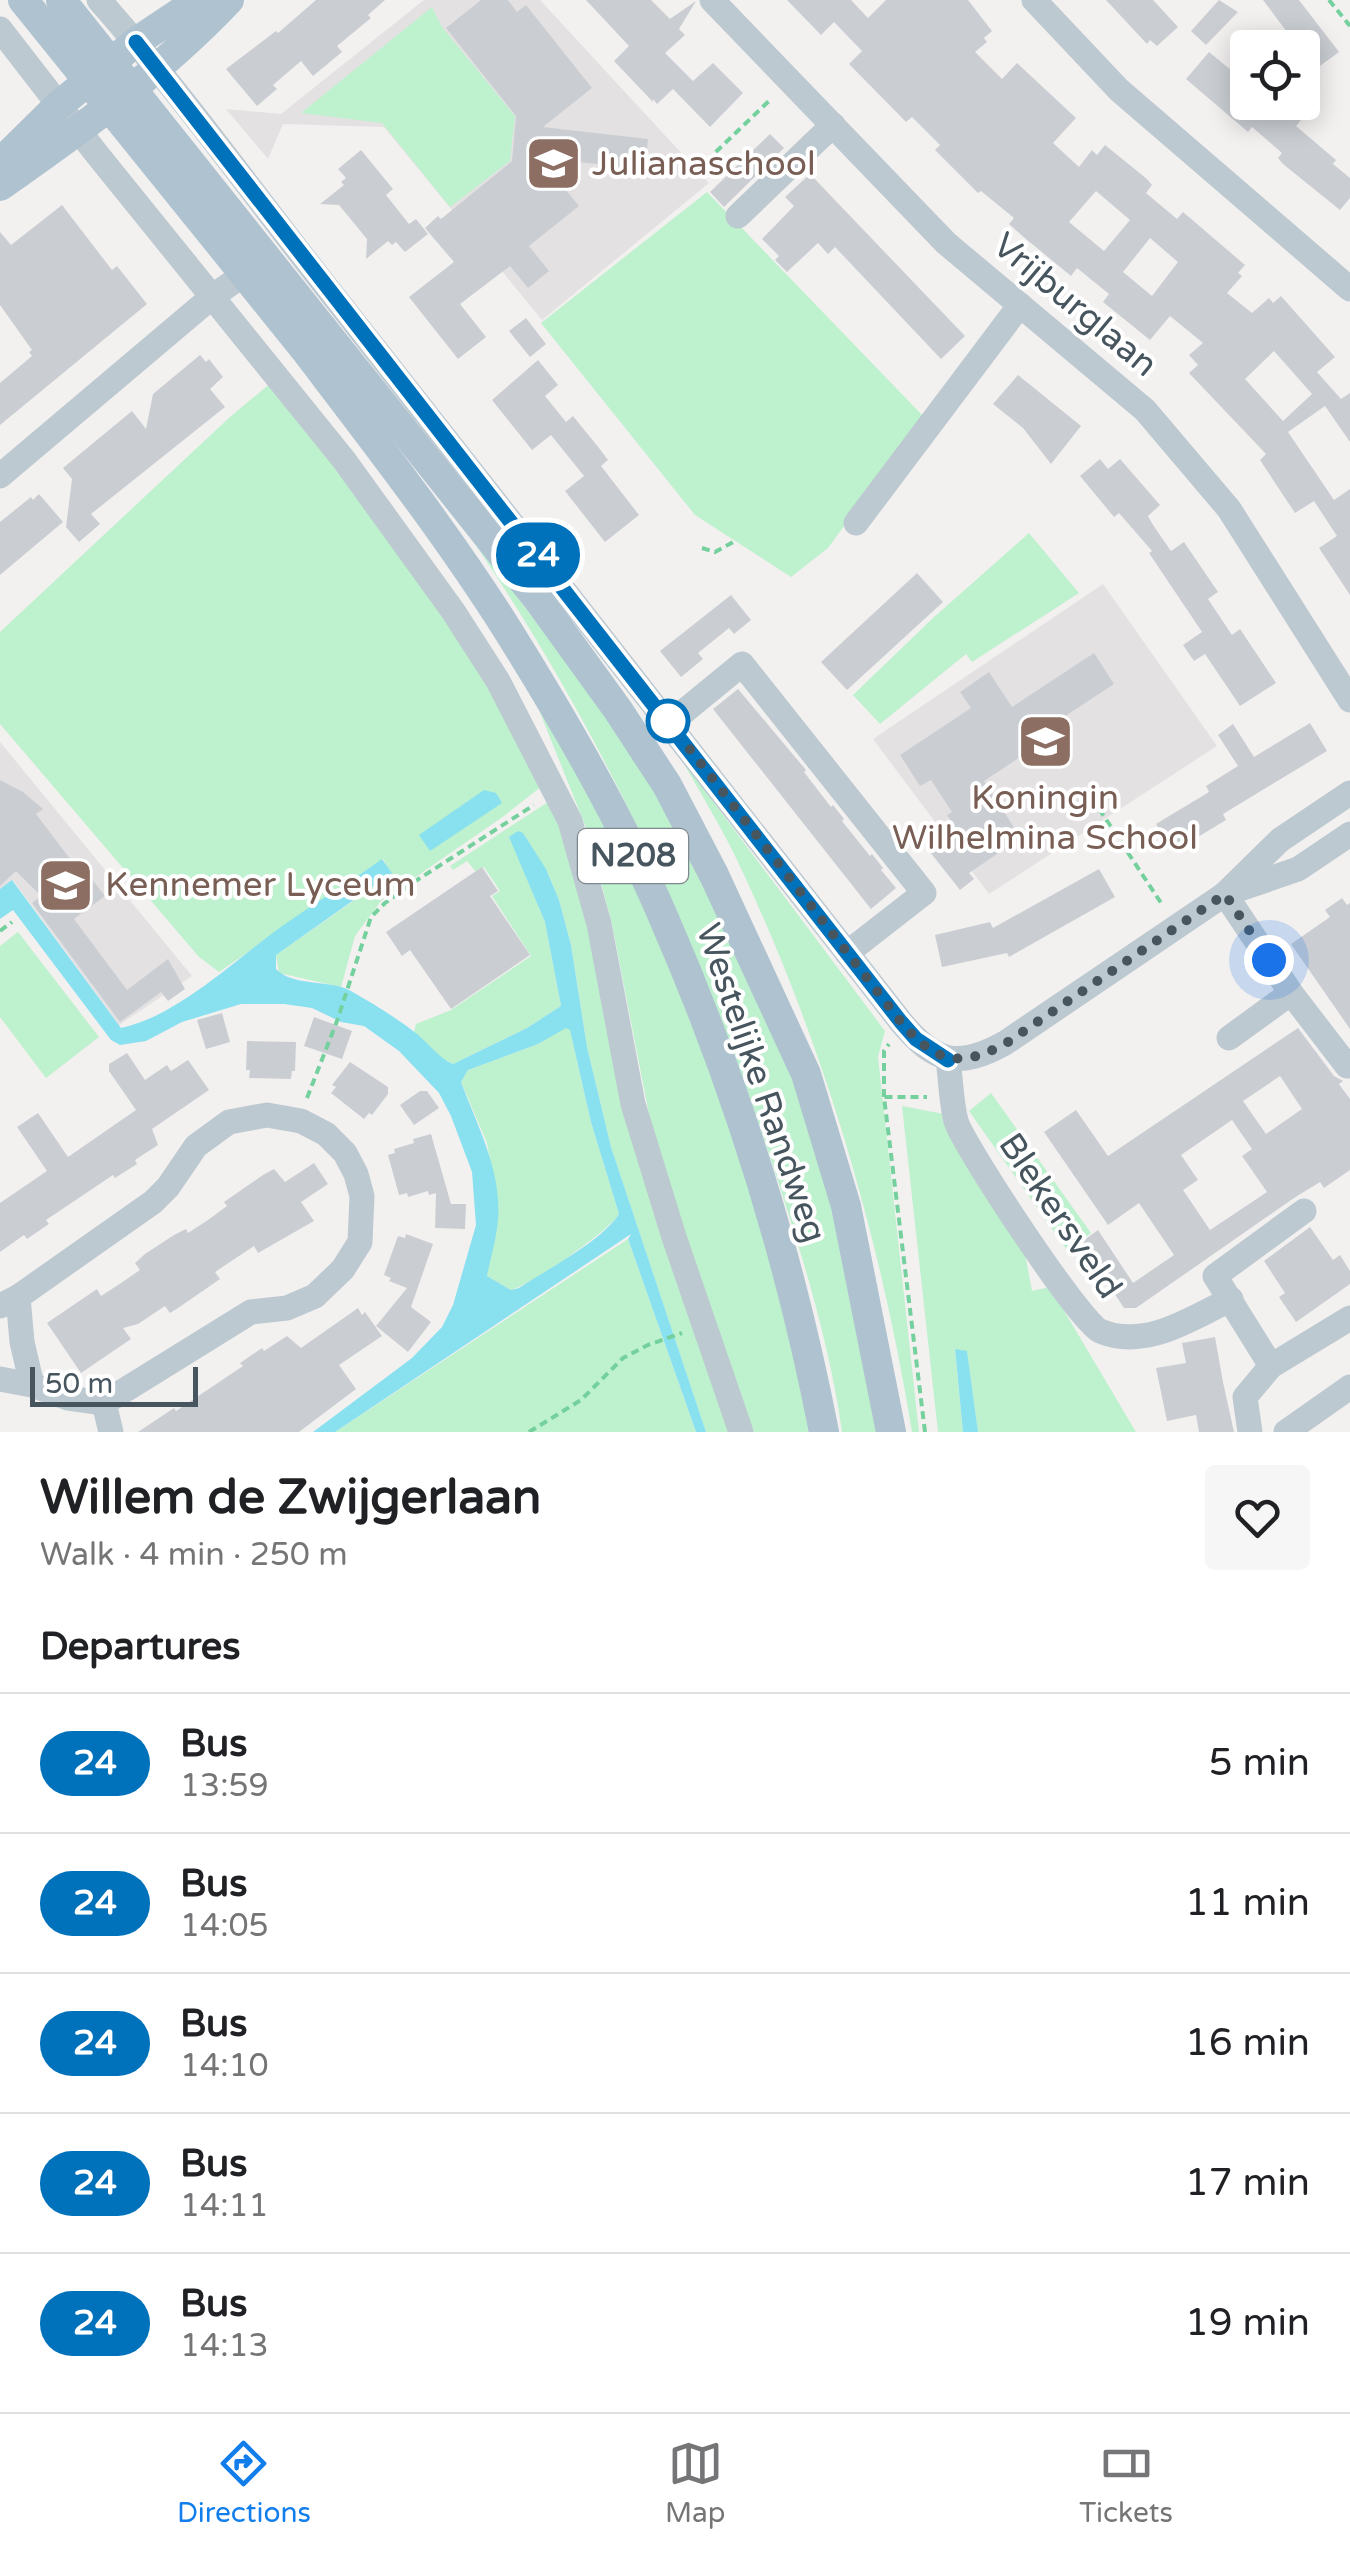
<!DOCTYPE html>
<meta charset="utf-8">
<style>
:root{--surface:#fff;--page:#f6f6f6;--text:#202124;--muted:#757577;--line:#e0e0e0;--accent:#117eec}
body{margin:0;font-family:"Varela Round",sans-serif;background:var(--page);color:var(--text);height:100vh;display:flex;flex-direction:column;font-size:38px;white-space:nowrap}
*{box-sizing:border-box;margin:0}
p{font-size:32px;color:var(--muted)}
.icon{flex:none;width:55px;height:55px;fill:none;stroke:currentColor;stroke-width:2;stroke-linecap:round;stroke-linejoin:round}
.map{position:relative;height:1432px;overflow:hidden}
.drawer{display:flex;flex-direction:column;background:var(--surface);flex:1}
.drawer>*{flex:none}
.badge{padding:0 20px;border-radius:32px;font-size:35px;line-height:65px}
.tools{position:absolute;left:1230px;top:30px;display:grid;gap:20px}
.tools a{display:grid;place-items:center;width:90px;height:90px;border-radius:10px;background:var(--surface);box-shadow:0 5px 25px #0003;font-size:50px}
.scale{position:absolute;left:30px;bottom:25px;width:168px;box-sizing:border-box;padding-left:10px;border:5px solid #47555f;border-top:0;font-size:28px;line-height:35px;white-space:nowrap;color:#47555f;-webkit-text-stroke:8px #fff;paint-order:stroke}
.you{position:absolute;width:50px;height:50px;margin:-25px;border:8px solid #fff;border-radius:50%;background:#1a73e8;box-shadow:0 0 0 15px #1a73e833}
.map>.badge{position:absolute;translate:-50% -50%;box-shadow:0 0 0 5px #fff}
h2{padding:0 40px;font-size:38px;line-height:90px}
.round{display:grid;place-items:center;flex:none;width:105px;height:105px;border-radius:10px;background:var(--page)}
.head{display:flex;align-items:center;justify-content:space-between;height:170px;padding:0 40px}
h1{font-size:48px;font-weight:700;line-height:75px}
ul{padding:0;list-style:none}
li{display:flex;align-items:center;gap:30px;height:140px;padding:0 40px;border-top:2px solid var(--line)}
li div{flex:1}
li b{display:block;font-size:38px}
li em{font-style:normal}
li .badge{min-width:110px;font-weight:700;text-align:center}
.dock{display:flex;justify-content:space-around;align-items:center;height:140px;border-top:2px solid var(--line);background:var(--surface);font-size:28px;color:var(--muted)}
.dock a{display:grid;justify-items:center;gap:5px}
.dock .active{color:var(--accent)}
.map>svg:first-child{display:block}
.education{fill:#e4e1e2}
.green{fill:#bef1ce}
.water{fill:#89e1f0;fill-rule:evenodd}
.building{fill:#caced3;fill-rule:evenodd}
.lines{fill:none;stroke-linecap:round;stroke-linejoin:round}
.path{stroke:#74d19d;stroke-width:4;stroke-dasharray:8 5;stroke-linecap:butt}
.minor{stroke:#bdc9d0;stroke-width:25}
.major{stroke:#afc2d0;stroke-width:30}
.major-bridge{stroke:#afc2d0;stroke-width:30}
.line-casing{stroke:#fff;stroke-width:22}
.line{stroke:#0072bc;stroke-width:15}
.walk{stroke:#47555f;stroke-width:10;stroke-dasharray:0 18}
.stop-dot{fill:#fff;stroke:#0072bc;stroke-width:5}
.labels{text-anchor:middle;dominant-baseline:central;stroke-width:8;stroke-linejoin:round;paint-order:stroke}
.shield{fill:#fff;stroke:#7e888f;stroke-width:2.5}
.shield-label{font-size:32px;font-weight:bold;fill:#47555f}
.education-label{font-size:35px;fill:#785e54;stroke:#fff;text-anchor:start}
.street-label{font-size:35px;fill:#47555f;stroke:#fff}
</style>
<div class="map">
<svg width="1350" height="1432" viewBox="0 0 1350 1432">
<rect width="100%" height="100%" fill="#f3f0f0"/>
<g class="education">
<polygon points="424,0 540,0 709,183 542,320 384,127 283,124 268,159 226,109 281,114"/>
<polygon points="1103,584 1217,746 989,894 873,739"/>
<polygon points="0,742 192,976 119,1025 13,880 0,889"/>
</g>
<g class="green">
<polygon points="432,7 442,27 515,116 510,161 450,207 382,123 301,113"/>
<polygon points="707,192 924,417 828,548 791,577 695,515 541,323"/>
<polygon points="272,382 483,662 542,786 504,816 381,901 355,936 341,987 279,973 276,955 392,874 383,859 219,972 199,957 0,724 0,632 231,416"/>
<polygon points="1029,533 1079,593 972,662 966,654 880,724 853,695 933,618"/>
<path d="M477,542L614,728L653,788L702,874L783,1048L833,1200L880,1432H842C829,1339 800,1248 771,1160C700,943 603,733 475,544Z"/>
<polygon points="535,700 610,833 656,933 729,1121 770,1259 813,1432 754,1432 680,1224 654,1140 612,924 587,830"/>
<path d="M682,760L885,1031L878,1057L919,1432H912C880,1235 823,1041 737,860C721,826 700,793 682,760Z"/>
<polygon points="548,802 557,814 732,1432 706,1432 611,1147 587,1047 571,945 559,900 546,869 510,837 545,922 561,1006 527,1028 453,1064 442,1058 414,1032 416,1024 451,1010 531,956 492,896 500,891 484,867 476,872 467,861 453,870 450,866"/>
<polygon points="18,932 99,1037 46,1078 0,1017 0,946"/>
<path d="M565,1027L570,1029L591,1122L619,1214C609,1231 531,1285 511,1290L487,1276L498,1205L487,1143L461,1082L468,1070L538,1044Z"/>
<polygon points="991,1093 1091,1233 1067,1250 969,1111"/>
<polygon points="902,1106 944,1114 1022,1237 1032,1291 1050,1287 1136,1432 978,1432 967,1352 955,1350 963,1432 938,1432"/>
<polygon points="628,1239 696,1432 335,1432"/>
</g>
<g class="water">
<polygon points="484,790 496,793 502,803 430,851 419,835"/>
<path d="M518,831L523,833L546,869L559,900L571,945L587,1047L611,1147L706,1432H696L628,1239L631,1234L335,1432H313L412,1358L442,1327L453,1305L476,1225L472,1172L451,1116L439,1093L399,1051L364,1026L341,1022L312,1008L284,1004H241L182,1022L146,1041L120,1045L111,1040L13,910L0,919V889L12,880L121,1028C182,1015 240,954 291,920C321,899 353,880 382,859L392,873L276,955V969C293,987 329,979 351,991C372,1003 397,1018 417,1034C429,1044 439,1058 453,1064L527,1028L561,1006L545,922L509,837ZM566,1028L570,1030L591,1122L619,1214C602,1241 546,1270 519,1288L511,1290L487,1276C490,1260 495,1244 497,1228C505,1176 478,1128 461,1082L468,1070L538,1044Z"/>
<polygon points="955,1349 967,1351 978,1432 963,1432"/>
</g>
<g class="building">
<polygon points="316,0 385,0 368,15 371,18 337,46 342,52 313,76 301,61 273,85 277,89 257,106 226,69 276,31 278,33"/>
<polygon points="481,0 508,0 517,12 526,5 592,88 543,127 648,139 645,169 540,158 579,206 529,246 549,271 528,288 510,266 460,304 486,337 458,359 409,297 454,262 425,228 438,216 441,219 512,161 516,116 446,28"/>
<polygon points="586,0 651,0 670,19 696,1 679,29 685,35 665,53 693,81 713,63 743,93 710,127 673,89 657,104 653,99 653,102 614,61 629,46"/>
<path d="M787,0H851L868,18L886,0H968L992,31L984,38L987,42L975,52L1002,79L1017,63L1076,118L1053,143L1079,167L1092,150L1097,155L1105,145L1147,179L1152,185L1146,193L1177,219L1183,212L1245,265L1238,273L1242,276L1227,293L1252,313L1269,298L1273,303L1281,296L1335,357L1317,372L1341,399L1350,393V442L1325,406L1288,432L1334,500L1350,489V595L1319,548L1337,536L1314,501L1295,513L1260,460L1266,454L1189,373L1198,365L1189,355L1203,343L1170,316L1150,340L1103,302L1109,294L1077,268L1071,276L1026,239L1009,224L1014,218L981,191L978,193L935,150L940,145L912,117L906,122L849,64L862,51L834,22L821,35ZM1096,191L1130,220L1104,251L1069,222ZM1150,238L1178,262L1152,296L1123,272ZM1274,351L1312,394L1283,421L1245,379Z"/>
<polygon points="1106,0 1153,0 1178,27 1157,46 1150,40 1147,44"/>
<polygon points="1219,0 1238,12 1206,45 1191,31"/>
<polygon points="1263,0 1299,0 1339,52 1302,79 1302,48 1299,48"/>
<polygon points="1209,52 1248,84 1248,102 1268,102 1277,110 1284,102 1316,102 1296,126 1336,160 1333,164 1350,178 1350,198 1340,210 1283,164 1278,158 1282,153 1252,127 1248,132 1186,79"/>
<polygon points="770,134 784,148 724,207 710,192"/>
<polygon points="361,150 393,189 386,195 409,224 416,219 428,234 405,252 396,242 392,245 388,241 366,259 367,239 339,205 320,204 344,185 341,182 346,178 338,169"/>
<polygon points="810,174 965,336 941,359 835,247 828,254 818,243 787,272 775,260 779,256 762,239 794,206 785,197"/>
<polygon points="62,205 112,270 117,266 147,304 0,425 0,383 32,356 29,352 32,350 0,305 0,232 11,245"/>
<polygon points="526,318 546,344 530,357 509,331"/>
<polygon points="200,355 206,362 209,359 223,377 210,389 225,407 91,514 100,524 79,542 66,527 72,479 63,468 132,411 146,429 153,394"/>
<polygon points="538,360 558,385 545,396 566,422 573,416 599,448 608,460 601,466 639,515 605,542 565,491 584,476 551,435 532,450 492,400"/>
<polygon points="1018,375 1081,426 1051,464 1023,428 993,404"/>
<polygon points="1100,459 1108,469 1120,459 1160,505 1148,516 1153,525 1171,551 1184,542 1218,592 1208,599 1232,635 1240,629 1276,683 1240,706 1205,654 1194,661 1183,645 1202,632 1149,553 1152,551 1119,513 1114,517 1080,476"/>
<polygon points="39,494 63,522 0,575 0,522 31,497 33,500"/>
<polygon points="917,573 943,602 847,690 821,662"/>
<polygon points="731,595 751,620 734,634 729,628 698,653 703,659 681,677 660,651"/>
<polygon points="1094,653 1114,684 1032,738 1037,746 984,781 1021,838 969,873 974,879 960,890 930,852 957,830 947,815 952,812 931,780 920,786 900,755 971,708 960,692 989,672 1012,707"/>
<polygon points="738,689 806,770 804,772 831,807 833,805 844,819 842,821 870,856 872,854 883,868 881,870 896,888 871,909 713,709"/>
<polygon points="1310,723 1327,751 1223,814 1226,820 1173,852 1156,824 1209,792 1206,786 1238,766 1218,735 1233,724 1254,757"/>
<polygon points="0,780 23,792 43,809 36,814 87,881 91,878 105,896 74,919 127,990 168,959 185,989 168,1001 161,992 120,1022 32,903 41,896 16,871 0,886"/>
<polygon points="482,867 498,891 490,896 530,955 451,1009 410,950 402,956 386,932"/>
<polygon points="1099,869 1115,897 1009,957 1007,953 942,967 935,935 990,922 993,928"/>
<polygon points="1342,898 1347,905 1350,903 1350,1029 1291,944 1330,917 1325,910"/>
<polygon points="222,1013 230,1042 206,1049 197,1020"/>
<polygon points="314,1017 352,1031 342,1059 304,1046"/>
<path d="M1298,1028L1334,1076L1343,1081L1339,1084L1350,1099V1170L1324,1188L1320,1182L1294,1198L1136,1308H1124L1085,1249L1083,1243L1087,1238L1098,1230L1133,1283L1174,1255L1139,1203L1108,1225L1044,1132L1076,1110L1108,1156ZM1280,1076L1302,1109L1266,1134L1243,1101ZM1232,1120L1252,1149L1242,1156L1267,1192L1210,1230L1183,1190L1198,1180L1181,1155Z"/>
<polygon points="247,1041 296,1042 295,1071 292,1071 291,1079 249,1078 250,1070 246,1070"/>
<polygon points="127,1053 145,1080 167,1065 171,1071 188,1060 209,1090 152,1129 158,1145 135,1160 137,1164 115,1178 113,1175 46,1220 49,1224 27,1239 24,1235 0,1252 0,1203 47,1171 17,1127 38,1113 68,1157 136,1110 109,1071 109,1064"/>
<polygon points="350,1062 388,1087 388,1094 372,1115 369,1113 364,1119 331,1093 336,1087 332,1085"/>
<polygon points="420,1091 427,1091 439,1108 414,1125 400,1105"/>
<polygon points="431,1134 451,1204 466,1204 465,1229 435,1228 436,1193 429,1195 428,1191 408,1197 407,1193 399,1195 388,1155 395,1153 394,1149 414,1143 413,1139"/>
<polygon points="314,1163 328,1184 301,1202 314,1221 258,1253 254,1246 215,1272 220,1279 181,1306 170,1313 165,1306 138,1324 123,1328 131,1339 81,1373 47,1323 97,1289 101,1296 121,1283 140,1270 135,1263 145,1254 174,1235 186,1229 188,1233 208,1220 227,1206 224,1202 263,1175 274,1169 285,1182"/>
<polygon points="1310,1227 1333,1260 1340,1255 1350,1271 1350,1284 1296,1322 1279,1297 1285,1293 1264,1261"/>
<polygon points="406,1234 433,1244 411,1307 431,1322 408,1352 376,1326 407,1288 389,1281 391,1278 384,1275 398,1236 405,1238"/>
<polygon points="358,1308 362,1315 365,1312 382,1336 339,1365 356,1389 299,1432 138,1432 174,1408 176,1411 243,1366 240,1363 262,1348 264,1351 287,1336 301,1348"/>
<polygon points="1215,1337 1223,1382 1234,1432 1199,1432 1196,1415 1167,1421 1156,1368 1186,1363 1182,1343"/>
</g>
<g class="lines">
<g class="path">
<polyline points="1329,0 1350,26"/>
<polyline points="697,170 772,98"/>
<polyline points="702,548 715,552 735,541"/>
<polyline points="1092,798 1163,906"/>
<polyline points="0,931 12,922"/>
<polyline points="884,1097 884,1051 889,1044"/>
<polyline points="307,1098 337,1021 371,917 385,903 414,882 534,805"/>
<polyline points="529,1432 581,1400 623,1358 648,1345 682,1333"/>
<polyline points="925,1432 884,1097 927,1097"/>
</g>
<g class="minor">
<path d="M99,0C184,96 258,201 338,302C527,541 713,783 901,1022C935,1063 958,1069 1005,1043L1225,894L1280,840L1350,793"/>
<polyline points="712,0 946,243 1145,410 1229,509 1350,700"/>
<polyline points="1034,0 1119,90 1350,289"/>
<polyline points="0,29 96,153 344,460 453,611 498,681 570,821 599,924 633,1104 674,1237 741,1432"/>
<polyline points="738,216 833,125"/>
<polyline points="0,476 213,296 259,264"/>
<polyline points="856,523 1020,305"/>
<polyline points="670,723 742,664 924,893 847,953"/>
<polyline points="1234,891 1298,869 1350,834"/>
<polyline points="1225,894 1291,993 1347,1066"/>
<polyline points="1229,1038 1291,993"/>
<path d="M948,1060C951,1080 951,1102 956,1121C963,1145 1081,1324 1100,1331C1145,1350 1191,1319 1231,1299"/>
<polyline points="18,1297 22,1342 32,1385"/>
<polyline points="0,1306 18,1297 153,1202 168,1187 196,1146 229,1122 267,1115 301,1121 326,1134 345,1153 356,1174 362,1196 360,1242 343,1269 315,1296 287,1308 251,1312 104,1403 68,1398 32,1385 0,1379"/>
<polyline points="1271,1366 1215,1276 1304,1211"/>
<polyline points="104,1403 111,1432"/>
<polyline points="1250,1432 1245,1397 1271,1366 1350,1318"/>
<polyline points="1286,1432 1350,1387"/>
</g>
<g class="major">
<polyline points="0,163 59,105 136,42 199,0"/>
<path d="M0,186C81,129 161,72 229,0"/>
<polyline points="323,329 537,598 618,710 667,785 714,875 806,1074 846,1206 891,1432"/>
<path d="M303,347C373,439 445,531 507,629C565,722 622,820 665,921C736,1084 790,1257 824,1432"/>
</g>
<g class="major-bridge">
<polyline points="23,0 303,347"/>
<polyline points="61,0 323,329"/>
</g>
</g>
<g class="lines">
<defs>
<polyline id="line" points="136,42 901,1022 916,1039 948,1060"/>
</defs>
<use href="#line" class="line-casing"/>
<use href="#line" class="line"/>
<path class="walk" d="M668,721L901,1022C935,1062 958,1069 1005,1044L1225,894L1269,960"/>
</g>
<defs>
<symbol id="school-square" viewBox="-11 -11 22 22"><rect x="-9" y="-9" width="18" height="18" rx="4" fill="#8d6e63" stroke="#fff"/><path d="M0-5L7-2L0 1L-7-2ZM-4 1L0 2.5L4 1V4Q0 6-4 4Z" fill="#fff"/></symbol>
</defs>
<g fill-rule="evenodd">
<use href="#school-square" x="522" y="132" width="63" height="63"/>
<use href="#school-square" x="1014" y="710" width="63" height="63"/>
<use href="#school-square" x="34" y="854" width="63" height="63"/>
</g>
<circle class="stop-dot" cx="668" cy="721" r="20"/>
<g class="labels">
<rect class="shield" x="578" y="829" width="110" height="54" rx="8"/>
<g class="shield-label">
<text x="633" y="856">N208</text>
</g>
<g class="education-label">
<text x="592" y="164">Julianaschool</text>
<text x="1045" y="798" text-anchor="middle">Koningin<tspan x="1045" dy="40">Wilhelmina School</tspan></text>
<text x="105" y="885">Kennemer Lyceum</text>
</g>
<g class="street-label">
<text transform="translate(1075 305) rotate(40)">Vrijburglaan</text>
<text transform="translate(761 1083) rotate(71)">Westelijke Randweg</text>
<text transform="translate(1060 1216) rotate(56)">Blekersveld</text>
</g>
</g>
</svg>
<div class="tools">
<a><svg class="icon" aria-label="locate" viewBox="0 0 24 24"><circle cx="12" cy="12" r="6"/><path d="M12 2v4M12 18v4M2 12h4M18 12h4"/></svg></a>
</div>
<div class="scale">50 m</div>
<div class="you" style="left:1269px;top:960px"></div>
<b class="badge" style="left:538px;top:555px;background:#0072bc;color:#fff">24</b>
</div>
<section class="drawer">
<div class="head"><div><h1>Willem de Zwijgerlaan</h1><p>Walk · 4 min · 250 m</p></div><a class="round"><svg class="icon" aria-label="heart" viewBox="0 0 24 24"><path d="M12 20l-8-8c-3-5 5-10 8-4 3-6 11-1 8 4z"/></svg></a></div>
<h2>Departures</h2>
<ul>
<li><span class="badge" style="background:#0072bc;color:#fff">24</span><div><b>Bus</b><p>13:59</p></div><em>5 min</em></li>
<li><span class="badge" style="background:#0072bc;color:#fff">24</span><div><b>Bus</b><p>14:05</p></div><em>11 min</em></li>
<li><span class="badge" style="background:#0072bc;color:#fff">24</span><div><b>Bus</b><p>14:10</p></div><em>16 min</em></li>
<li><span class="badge" style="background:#0072bc;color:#fff">24</span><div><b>Bus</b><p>14:11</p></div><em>17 min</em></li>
<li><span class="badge" style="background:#0072bc;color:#fff">24</span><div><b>Bus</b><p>14:13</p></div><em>19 min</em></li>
</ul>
</section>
<nav class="dock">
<a class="active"><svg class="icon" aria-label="directions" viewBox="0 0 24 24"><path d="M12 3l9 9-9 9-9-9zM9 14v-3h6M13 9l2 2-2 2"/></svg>Directions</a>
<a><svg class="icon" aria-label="map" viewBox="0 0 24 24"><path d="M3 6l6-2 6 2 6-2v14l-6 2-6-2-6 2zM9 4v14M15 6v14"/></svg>Map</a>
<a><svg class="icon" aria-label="tickets" viewBox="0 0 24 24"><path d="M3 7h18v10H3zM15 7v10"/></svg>Tickets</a>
</nav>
